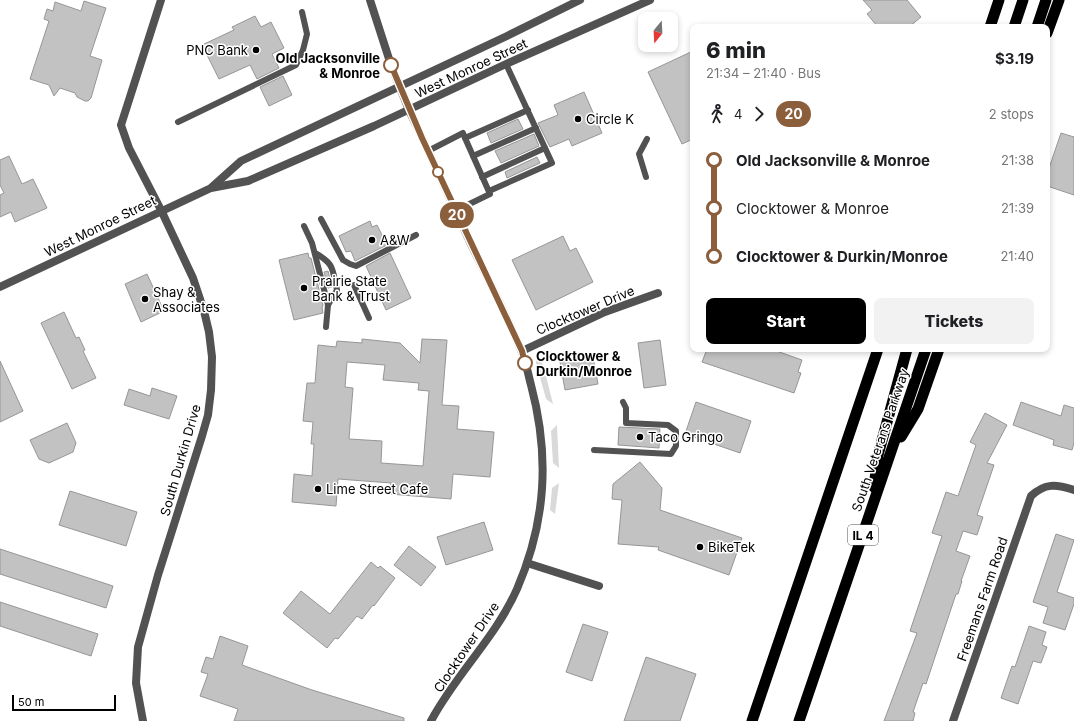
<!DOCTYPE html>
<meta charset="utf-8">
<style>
:root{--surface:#fff;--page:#f2f2f2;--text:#202124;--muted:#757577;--accent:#000}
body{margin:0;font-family:Inter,sans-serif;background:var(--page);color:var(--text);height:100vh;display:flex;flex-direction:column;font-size:15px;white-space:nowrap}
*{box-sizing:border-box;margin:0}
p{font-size:13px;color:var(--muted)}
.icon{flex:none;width:22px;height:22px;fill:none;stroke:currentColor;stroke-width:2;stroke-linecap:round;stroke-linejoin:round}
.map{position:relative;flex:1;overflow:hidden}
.sheet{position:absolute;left:690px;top:24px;width:360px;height:328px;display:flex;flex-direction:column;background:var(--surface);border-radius:8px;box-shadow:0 2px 6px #0003}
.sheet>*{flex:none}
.badge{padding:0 8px;border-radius:13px;font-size:14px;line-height:26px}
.needle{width:26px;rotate:198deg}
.tools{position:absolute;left:638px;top:12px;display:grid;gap:8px}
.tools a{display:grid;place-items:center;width:40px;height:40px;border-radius:8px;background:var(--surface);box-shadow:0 2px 6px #0003;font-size:20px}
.scale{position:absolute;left:12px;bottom:10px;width:104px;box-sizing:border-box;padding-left:4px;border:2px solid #000;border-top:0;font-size:11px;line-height:14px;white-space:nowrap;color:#000;-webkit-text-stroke:3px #fff;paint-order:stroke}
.map>.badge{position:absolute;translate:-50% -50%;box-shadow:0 0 0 2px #fff}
.legs{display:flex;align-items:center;gap:6px;height:44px;padding:0 16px;font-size:13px}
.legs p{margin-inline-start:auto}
.head{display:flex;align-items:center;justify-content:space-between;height:68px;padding:0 16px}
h1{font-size:22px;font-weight:800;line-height:30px}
.cta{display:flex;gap:8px;margin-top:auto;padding:8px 16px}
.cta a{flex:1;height:46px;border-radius:8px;background:var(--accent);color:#fff;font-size:16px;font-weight:800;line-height:46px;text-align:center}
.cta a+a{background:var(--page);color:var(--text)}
ul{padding:0 16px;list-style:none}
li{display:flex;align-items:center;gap:14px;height:48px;font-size:15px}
li i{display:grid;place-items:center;width:6px;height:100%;margin:0 5px;background:currentColor}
li i::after{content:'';width:10px;height:10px;margin:-5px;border:3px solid;border-radius:50%;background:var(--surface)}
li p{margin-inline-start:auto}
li:first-child i{background:linear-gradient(#0000 50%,currentColor 0)}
li:last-child i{background:linear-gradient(currentColor 50%,#0000 0)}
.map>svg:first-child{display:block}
.green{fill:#d9d9d9}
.building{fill:#c2c2c2;stroke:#969696;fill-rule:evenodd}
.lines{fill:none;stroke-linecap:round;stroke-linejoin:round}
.service{stroke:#525252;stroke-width:6}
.minor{stroke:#525252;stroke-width:8}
.tertiary{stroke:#525252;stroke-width:8}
.trunk{stroke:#000;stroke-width:11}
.line-1-casing{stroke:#fff;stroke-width:9}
.line-1{stroke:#8b5e3c;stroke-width:6}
.poi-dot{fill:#000;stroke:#fff;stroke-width:1.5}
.stop-1-dot{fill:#fff;stroke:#8b5e3c;stroke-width:2}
.labels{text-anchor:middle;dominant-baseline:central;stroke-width:3;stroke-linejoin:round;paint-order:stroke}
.shield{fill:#fff;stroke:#4c4c4c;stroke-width:1}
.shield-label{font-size:12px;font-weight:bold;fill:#000}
.poi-label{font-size:13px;fill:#000;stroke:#fff;text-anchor:start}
.stop-label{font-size:13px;font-weight:bold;fill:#000;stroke:#fff;text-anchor:end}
.street-label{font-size:13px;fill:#000;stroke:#fff}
</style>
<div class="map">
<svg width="1074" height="721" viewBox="0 0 1074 721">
<rect width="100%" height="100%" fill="#fff"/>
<g class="green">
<polygon points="539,354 545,372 553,404 546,399 536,363 536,359"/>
<polygon points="557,425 559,468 553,463 551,431"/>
<polygon points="559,483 555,514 550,510 552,488"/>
</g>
<g class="building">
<polygon points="863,0 907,0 921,17 909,27 878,27 867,14 872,10"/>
<polygon points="84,1 106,8 90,56 102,60 91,98 88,101 85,101 77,97 75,93 60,88 54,96 49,85 30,79 49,21 44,19 47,9 53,11 55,2 81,11"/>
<polygon points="255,16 261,27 271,22 284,48 272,54 279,68 257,79 250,65 219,79 202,45 234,30 232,27"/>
<polygon points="693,51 693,139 682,144 648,72"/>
<polygon points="283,76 292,95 269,106 260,87"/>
<polygon points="584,92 602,133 572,146 569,139 550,147 538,123 558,115 554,105"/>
<polygon points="518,119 523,129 491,143 487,133"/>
<polygon points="1061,133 1074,137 1074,195 1047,186 1047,174"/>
<polygon points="534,134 539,146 501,163 495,151"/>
<polygon points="9,156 22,184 33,179 47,208 15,222 11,212 0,217 0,195 4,193 0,185 0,160"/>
<polygon points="537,157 540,163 507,178 505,172"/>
<polygon points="370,221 372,227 377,225 387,245 355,261 351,251 346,252 339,236"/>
<polygon points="563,236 570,251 576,248 593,282 536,310 512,260"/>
<polygon points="308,253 309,258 311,258 323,305 322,308 323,313 294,320 279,260"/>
<polygon points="390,253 411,298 386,310 366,266"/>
<polygon points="328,271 332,287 328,288 324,272"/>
<polygon points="147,274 164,311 141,322 125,284"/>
<polygon points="64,312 76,338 79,337 85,350 83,351 96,378 72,389 41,323"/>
<path d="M362,339L400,343L420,363L422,339L447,340L442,405L459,406L457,429L494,432L490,477L453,474L451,499L390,494L391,483L338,479L336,506L292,502L294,474L312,476L314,444H311L313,422L303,421L307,383H315L318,345L336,347L337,341L362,343ZM347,362L385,365L383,380L419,383L418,390L429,391L423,466L381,463L382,441L349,439L353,388L345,387Z"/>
<polygon points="660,340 666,385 644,388 638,343"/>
<polygon points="707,349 771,349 802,360 798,372 801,373 794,393 702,362"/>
<polygon points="593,357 598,384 565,390 560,362"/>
<polygon points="0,361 23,411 0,422"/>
<polygon points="152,388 177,396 169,419 124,405 129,389 150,396"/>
<polygon points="696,402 751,421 740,453 685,434"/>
<polygon points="1021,402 1061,416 1064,405 1074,408 1074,443 1072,450 1053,445 1054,440 1013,425"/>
<polygon points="985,413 1007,425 987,463 994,465 977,515 983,517 977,535 963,531 956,551 970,556 961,581 962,581 958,594 956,594 926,684 923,683 913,712 915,713 913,721 884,721 917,633 910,631 942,536 932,533 946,492 958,496 976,445 970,442"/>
<polygon points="67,423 76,443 73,452 49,463 39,459 30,440"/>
<polygon points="619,427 660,429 659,448 618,445"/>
<polygon points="640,462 662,488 660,510 742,538 729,575 658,550 659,547 618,544 622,500 612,499 613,484"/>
<polygon points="70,491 137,512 126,546 59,525"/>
<polygon points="484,522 493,550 446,565 437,537"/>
<polygon points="1056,534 1074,540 1057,592 1074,598 1074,604 1065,630 1043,623 1048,607 1033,602"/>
<polygon points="409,546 436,567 421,586 394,565"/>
<polygon points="0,549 113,586 106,608 0,574"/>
<polygon points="371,562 378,568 380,566 395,578 374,606 373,605 362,619 357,616 338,639 335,638 327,648 283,613 301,591 330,614"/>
<polygon points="0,602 98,634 91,656 0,626"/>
<polygon points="583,624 608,632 592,681 566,672"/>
<polygon points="1029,626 1046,632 1042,645 1047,647 1041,663 1033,661 1018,704 1001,698 1012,666 1015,667"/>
<polygon points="220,636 248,646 242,665 312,690 404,718 404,721 234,721 238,709 200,696 208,674 201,672 206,657 213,659"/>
<polygon points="646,657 696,674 680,721 624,721"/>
</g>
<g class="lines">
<g class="service">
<polyline points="178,122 296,65 303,50 307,34 302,12"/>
<polyline points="465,138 528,110"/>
<polyline points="428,151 463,133 465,138 490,194 455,211"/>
<polyline points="473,156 536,128"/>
<polyline points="482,177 545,148"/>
<polyline points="646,177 639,154 647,139"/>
<polyline points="489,191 552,163 506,64"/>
<polyline points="321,219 343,260 350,264 356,266 416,235"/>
<polyline points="304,226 312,243 328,305 326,327"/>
<path d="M315,253C335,264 332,269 337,290L328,305"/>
<polyline points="354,285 369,318"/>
<polyline points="594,450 671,454 676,446 676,431 668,425 626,423 626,408 623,402"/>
</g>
<g class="minor">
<path d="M409,110C430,154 450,199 471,244C488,279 506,314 521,350C526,361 528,374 531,385C550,456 546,522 517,589C496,637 456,674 431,721"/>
<polyline points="522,351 605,312 658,293"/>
<polyline points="527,563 599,586"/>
<polyline points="143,721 136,683 138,647 158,575 202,436 208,415 211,390 212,357 209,332 204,311 193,278 161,210 129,148 121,125 161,0"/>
<path d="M953,721L1031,496C1045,483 1056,484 1074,490"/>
</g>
<g class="tertiary">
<polyline points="370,0 391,65 409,110"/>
<polyline points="212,187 241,161 507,36 580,0"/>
<polyline points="0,287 211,188 248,181 374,126 506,64 650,0"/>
</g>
<g class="trunk">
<polyline points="990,27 999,0"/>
<polyline points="1014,27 1023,0"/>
<polyline points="1037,27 1046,0"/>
<polyline points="1047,33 1059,0"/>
<polyline points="901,437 918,409 939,349"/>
<polyline points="874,487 878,455 907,349"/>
<polyline points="752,721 878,349"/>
<polyline points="799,721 926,349"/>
</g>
</g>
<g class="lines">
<defs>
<polyline id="line-1" points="391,65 422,138 522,351 525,363"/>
</defs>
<use href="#line-1" class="line-1-casing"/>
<use href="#line-1" class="line-1"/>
</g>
<g class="poi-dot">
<circle cx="256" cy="50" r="4"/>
<circle cx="578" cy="119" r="4"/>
<circle cx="372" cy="240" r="4"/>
<circle cx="304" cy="288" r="4"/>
<circle cx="145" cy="299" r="4"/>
<circle cx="640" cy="437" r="4"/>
<circle cx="318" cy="489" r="4"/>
<circle cx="700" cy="547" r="4"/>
</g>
<g class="stop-1-dot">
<circle cx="391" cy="65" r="7"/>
<circle cx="438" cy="172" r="5"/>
<circle cx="525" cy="363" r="7"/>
</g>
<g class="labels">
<rect class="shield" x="848" y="525" width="30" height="20" rx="3"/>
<g class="shield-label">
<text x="863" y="535">IL 4</text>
</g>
<g class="poi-label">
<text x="248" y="50" text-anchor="end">PNC Bank</text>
<text x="586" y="119">Circle K</text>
<text x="380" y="240">A&amp;W</text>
<text x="312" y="281">Prairie State<tspan x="312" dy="15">Bank &amp; Trust</tspan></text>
<text x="153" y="292">Shay &amp;<tspan x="153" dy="15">Associates</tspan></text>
<text x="648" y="437">Taco Gringo</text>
<text x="326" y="489">Lime Street Cafe</text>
<text x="708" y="547">BikeTek</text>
</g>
<g class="stop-label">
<text x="380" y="58">Old Jacksonville<tspan x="380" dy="15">&amp; Monroe</tspan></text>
<text x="536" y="356" text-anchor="start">Clocktower &amp;<tspan x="536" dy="15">Durkin/Monroe</tspan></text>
</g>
<g class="street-label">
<text transform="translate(471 68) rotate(-25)">West Monroe Street</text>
<text transform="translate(100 226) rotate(-26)">West Monroe Street</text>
<text transform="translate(585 310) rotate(-23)">Clocktower Drive</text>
<text transform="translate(880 440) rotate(-71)">South Veterans Parkway</text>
<text transform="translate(180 460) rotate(-74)">South Durkin Drive</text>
<text transform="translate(982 599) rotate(-71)">Freemans Farm Road</text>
<text transform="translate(466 647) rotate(-56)">Clocktower Drive</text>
</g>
</g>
</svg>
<div class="tools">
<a><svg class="needle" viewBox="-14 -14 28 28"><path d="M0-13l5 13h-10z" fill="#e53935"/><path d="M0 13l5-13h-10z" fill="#757577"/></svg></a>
</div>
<div class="scale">50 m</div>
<b class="badge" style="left:457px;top:215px;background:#8b5e3c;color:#fff">20</b>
<section class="sheet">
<div class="head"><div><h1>6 min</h1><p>21:34 – 21:40 · Bus</p></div><b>$3.19</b></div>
<div class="legs"><svg class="icon" aria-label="walk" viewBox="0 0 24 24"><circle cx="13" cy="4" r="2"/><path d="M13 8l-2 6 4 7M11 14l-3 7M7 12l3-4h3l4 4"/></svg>4<svg class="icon" aria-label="forward" viewBox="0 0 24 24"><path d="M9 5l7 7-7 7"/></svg><b class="badge" style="background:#8b5e3c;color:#fff">20</b><p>2 stops</p></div>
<ul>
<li><i style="color:#8b5e3c"></i><b>Old Jacksonville &amp; Monroe</b><p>21:38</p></li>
<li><i style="color:#8b5e3c"></i><span>Clocktower &amp; Monroe</span><p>21:39</p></li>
<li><i style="color:#8b5e3c"></i><b>Clocktower &amp; Durkin/Monroe</b><p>21:40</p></li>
</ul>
<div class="cta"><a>Start</a><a>Tickets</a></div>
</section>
</div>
